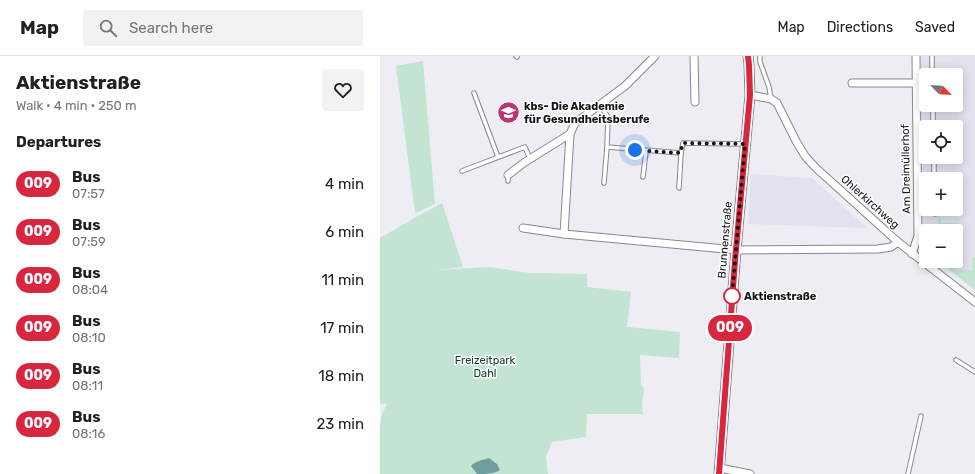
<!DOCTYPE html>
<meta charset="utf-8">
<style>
:root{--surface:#fff;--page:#f2f2f2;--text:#202124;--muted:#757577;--line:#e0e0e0}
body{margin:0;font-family:Rubik,sans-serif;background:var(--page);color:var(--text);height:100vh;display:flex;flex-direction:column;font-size:15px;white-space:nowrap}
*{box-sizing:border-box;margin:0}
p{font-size:13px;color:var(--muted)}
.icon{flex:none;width:22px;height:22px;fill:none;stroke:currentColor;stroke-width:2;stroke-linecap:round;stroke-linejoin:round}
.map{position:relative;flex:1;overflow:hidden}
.sheet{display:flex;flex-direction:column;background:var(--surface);width:380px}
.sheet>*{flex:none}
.badge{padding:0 8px;border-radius:13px;font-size:14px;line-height:26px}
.needle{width:26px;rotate:114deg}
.controls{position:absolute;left:539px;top:12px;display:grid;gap:8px}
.controls a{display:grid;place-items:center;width:44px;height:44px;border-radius:4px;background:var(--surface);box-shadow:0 2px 10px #0003;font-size:20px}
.you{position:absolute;width:20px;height:20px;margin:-10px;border:3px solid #fff;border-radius:50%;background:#1a73e8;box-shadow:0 0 0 6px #1a73e833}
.map>.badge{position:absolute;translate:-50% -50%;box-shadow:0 0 0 2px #fff}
h2{padding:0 16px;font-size:15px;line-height:36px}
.round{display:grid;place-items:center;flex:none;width:42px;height:42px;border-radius:4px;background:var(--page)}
.head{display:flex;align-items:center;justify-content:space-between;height:68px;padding:0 16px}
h1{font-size:19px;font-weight:700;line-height:30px}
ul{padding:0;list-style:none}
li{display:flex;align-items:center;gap:12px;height:48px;padding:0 16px}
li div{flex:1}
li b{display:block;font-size:15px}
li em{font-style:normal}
li .badge{min-width:44px;font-weight:700;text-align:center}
header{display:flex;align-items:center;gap:24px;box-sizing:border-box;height:56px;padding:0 20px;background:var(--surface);border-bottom:1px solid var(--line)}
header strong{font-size:19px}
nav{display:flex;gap:22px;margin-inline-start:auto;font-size:14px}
.search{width:280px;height:36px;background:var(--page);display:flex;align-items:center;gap:10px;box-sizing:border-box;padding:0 14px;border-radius:4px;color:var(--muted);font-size:15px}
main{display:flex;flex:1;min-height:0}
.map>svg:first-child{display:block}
.built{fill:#e2e2ef;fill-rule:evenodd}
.green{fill:#c3e4d3}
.water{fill:#6f9e9f}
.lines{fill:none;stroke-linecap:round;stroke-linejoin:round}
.service-casing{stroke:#88888d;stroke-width:5.5}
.minor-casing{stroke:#88888d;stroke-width:9}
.tertiary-casing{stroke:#88888d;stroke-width:11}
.service{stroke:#fff;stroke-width:3.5}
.minor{stroke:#fff;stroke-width:7}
.tertiary{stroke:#fff;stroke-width:9}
.line-casing{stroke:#fff;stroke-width:9}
.line{stroke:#d7263d;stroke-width:6}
.walk{stroke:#151516;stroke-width:4;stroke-dasharray:0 7.2}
.stop-dot{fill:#fff;stroke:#d7263d;stroke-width:2}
.labels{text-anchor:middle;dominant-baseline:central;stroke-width:3;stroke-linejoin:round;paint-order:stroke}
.poi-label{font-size:11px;font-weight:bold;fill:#151516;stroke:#fff;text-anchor:start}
.street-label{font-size:11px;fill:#151516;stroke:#fff}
.stop-label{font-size:11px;font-weight:bold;fill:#151516;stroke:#fff;text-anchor:start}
.park-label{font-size:11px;fill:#0d402c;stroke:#fff}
</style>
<header>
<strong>Map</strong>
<div class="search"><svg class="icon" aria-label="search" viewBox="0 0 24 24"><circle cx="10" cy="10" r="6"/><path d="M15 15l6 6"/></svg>Search here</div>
<nav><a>Map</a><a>Directions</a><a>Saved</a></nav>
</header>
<main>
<section class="sheet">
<div class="head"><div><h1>Aktienstraße</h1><p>Walk · 4 min · 250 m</p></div><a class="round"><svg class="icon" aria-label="heart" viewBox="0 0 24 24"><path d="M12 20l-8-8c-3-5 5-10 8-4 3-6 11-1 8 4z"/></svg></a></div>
<h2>Departures</h2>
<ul>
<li><span class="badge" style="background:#d7263d;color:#fff">009</span><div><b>Bus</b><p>07:57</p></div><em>4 min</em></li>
<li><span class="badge" style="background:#d7263d;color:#fff">009</span><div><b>Bus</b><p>07:59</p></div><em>6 min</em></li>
<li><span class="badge" style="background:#d7263d;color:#fff">009</span><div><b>Bus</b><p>08:04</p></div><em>11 min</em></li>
<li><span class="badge" style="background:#d7263d;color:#fff">009</span><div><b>Bus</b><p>08:10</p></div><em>17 min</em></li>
<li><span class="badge" style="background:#d7263d;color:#fff">009</span><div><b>Bus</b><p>08:11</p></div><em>18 min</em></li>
<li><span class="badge" style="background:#d7263d;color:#fff">009</span><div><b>Bus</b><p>08:16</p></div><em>23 min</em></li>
</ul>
</section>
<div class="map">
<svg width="595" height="418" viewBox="0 0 595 418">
<rect width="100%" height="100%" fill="#ededf3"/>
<g class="built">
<path d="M541,0H595V234L558,205H576V175H546V196L543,194ZM546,19H576V49H546ZM546,71H576V101H546ZM546,123H576V153H546Z"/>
<polygon points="371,118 432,122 487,172 368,168"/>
</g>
<g class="green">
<polygon points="43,5 55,148 35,157 16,10"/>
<polygon points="62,147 83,211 56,214 109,211 150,217 207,218 207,231 251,236 247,271 300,276 299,302 260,299 261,329 264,333 262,349 263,358 207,358 206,381 172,386 166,401 168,418 0,418 0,371 2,358 7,348 1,348 0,345 0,182 36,161"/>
<polygon points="557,153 561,153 561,167 578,167 578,172 574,172 574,175 546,175 546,195 543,193 543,170 558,170"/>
<polygon points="592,201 595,201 595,231 594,233 558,205 571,205 574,209 574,214 592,214"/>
</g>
<path class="water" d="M109,402L117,408L120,414C115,418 105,418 97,418L91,410C95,405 103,404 109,402Z"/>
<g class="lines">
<defs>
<g id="service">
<polyline points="136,0 137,1"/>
<polyline points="380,0 380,6 389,31 391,43"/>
<polyline points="552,0 552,19"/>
<polyline points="94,37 118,101"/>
<polyline points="220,49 228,61 227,91 301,97"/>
<polyline points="553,49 553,71"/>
<polyline points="554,101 554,123"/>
<polyline points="82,115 145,91 150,103"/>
<polyline points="128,119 128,125"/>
<polyline points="263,121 266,95"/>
<polyline points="224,127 227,91"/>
<polyline points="299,132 301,97 303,87 364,88"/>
<polyline points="555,153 555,158"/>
<polyline points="576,304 595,316"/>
<polyline points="528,418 541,360"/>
</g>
<g id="minor">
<polyline points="314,0 315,46"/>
<polyline points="472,27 536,27"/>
<polyline points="370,39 391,43 397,47 416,85 425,100 436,112 518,186 595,246"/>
<polyline points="128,119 145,106 190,78 195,67 245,30 275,0"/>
<polyline points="143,172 184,178 356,194 498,193 511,191 518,186"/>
<polyline points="184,178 190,78"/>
<polyline points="532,198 538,180 536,0"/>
<polyline points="340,412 370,418"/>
</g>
<polyline id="tertiary" points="339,418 356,194 370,39 369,9 368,0"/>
</defs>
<use href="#service" class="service-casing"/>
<use href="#minor" class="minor-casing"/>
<use href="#tertiary" class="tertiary-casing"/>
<use href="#service" class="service"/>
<use href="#minor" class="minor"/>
<use href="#tertiary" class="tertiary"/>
</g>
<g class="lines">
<defs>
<polyline id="line" points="339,418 355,205 370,39 369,9 368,0"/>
</defs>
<use href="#line" class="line-casing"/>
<use href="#line" class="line"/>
<polyline class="walk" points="255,94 300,97 303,87 365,88 352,240"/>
</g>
<defs>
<symbol id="university-disc" viewBox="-11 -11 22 22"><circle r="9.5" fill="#bb3474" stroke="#fff"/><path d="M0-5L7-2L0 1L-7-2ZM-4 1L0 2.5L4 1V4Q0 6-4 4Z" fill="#fff"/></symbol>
</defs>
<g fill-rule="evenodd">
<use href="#university-disc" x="116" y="44" width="25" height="25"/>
</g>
<circle class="stop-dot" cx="352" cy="240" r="8"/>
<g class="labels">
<g class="poi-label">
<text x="144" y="50">kbs- Die Akademie<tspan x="144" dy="13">für Gesundheitsberufe</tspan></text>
</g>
<g class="street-label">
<text transform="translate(526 113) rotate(-91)">Am Dreimüllerhof</text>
<text transform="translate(490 146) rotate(42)">Ohlerkirchweg</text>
<text transform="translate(345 184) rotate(-85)">Brunnenstraße</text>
</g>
<g class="stop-label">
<text x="364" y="240">Aktienstraße</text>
</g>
<g class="park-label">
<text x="105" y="304">Freizeitpark<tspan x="105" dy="13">Dahl</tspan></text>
</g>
</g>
</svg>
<div class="controls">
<a><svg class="needle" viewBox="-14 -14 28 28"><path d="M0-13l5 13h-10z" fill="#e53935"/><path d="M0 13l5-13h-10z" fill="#757577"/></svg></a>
<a><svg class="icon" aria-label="locate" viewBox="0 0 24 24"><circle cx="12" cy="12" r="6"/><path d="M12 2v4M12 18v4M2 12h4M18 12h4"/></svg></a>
<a>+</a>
<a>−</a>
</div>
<div class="you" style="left:255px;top:94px"></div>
<b class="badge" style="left:350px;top:272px;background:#d7263d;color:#fff">009</b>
</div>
</main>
